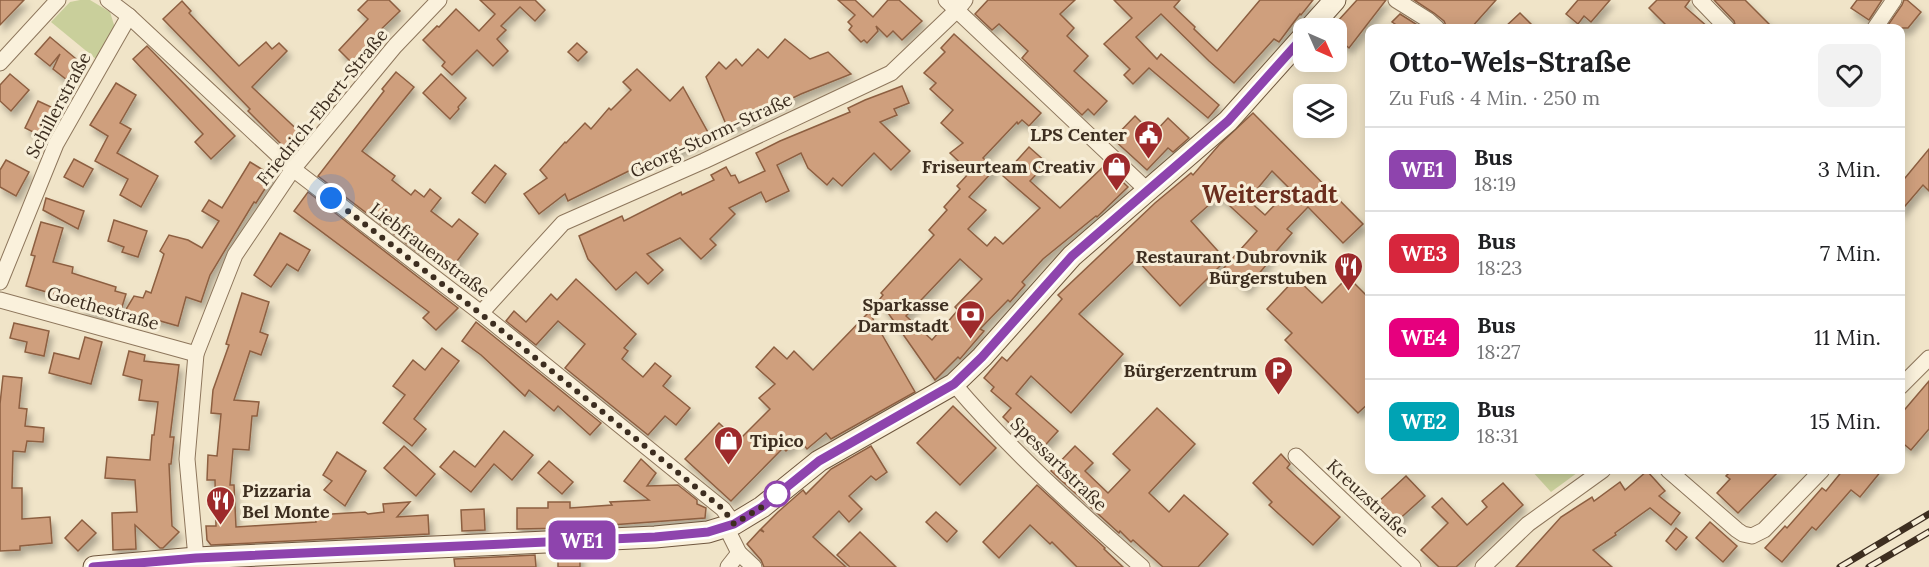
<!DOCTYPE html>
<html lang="de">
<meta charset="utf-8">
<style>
:root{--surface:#fff;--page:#f2f2f2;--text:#202124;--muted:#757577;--line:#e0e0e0}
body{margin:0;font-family:Lora,serif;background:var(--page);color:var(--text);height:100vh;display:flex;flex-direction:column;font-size:22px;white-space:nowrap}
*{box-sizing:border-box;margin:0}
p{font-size:20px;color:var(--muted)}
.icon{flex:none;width:33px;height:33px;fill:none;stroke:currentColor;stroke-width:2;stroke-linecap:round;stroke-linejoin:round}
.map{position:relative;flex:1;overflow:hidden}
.drawer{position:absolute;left:1365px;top:24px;width:540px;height:450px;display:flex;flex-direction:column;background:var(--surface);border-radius:12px;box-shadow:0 3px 15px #0003}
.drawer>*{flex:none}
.badge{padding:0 12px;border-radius:9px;font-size:21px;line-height:39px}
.needle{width:39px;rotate:135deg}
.fabs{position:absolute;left:1293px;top:18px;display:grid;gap:12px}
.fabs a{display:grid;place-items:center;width:54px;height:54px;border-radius:12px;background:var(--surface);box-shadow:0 3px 15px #0003;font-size:30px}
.you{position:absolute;width:30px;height:30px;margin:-15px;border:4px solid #fff;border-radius:50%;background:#1a73e8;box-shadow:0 0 0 9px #1a73e833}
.map>.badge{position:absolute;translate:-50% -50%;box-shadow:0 0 0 3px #fff}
.round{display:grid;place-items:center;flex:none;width:63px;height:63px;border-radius:12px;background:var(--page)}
.headline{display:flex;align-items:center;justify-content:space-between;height:102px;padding:0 24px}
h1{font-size:28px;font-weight:800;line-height:45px}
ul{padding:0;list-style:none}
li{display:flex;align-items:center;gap:18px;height:84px;padding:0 24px;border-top:2px solid var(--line)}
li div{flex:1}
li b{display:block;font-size:22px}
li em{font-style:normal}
li .badge{min-width:66px;font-weight:700;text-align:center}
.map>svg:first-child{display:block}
.green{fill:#c9cf9b}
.building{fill:#cf9f7d;stroke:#8d5f41;stroke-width:1.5;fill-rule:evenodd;filter:url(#shadow)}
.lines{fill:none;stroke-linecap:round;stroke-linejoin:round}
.street-casing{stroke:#8d765c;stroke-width:17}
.secondary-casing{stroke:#6f573f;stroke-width:23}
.street{stroke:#faf1dc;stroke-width:15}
.secondary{stroke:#faf1dc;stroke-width:21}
.rail-casing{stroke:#3d2e20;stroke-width:7}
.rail{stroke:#f7eed8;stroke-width:4.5;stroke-dasharray:14;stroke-linecap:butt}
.line-casing{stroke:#fff;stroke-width:14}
.line{stroke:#8e44ad;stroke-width:9}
.walk{stroke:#3d2e20;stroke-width:6;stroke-dasharray:0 10.8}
.stop-dot{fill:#fff;stroke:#8e44ad;stroke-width:3}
.labels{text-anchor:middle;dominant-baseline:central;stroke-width:6;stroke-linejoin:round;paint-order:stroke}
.street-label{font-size:18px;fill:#3d2e20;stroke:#f7eed8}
.poi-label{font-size:18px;font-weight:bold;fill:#3d2e20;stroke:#f7eed8;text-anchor:end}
.district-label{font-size:24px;font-weight:bold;fill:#6b2e1e;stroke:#f7eed8}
</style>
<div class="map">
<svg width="1929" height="567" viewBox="0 0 1929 567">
<defs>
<filter id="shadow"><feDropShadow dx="3.5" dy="6" stdDeviation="3" flood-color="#0004"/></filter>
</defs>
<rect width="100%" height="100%" fill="#f0e4c8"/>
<g class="green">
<polygon points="80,0 90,0 110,12 115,28 96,59 51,22 70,2"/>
<polygon points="1531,470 1581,470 1551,492"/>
</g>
<g class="building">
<polygon points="0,0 24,0 0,25"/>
<polygon points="368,0 389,0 400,11 372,38 377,44 355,66 339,50 368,19 358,10"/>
<polygon points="480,0 535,0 545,10 535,21 520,7 501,26 506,30 497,39 508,51 493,66 477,50 452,75 442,66 445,62 423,40 437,26 439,27 456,9 479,31 495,14"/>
<polygon points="838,0 855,0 873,17 888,0 899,0 922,21 902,40 893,31 887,37 876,26 878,31 867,43 864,40 861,42 849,30 852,26 848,22 855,15"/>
<polygon points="988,0 1075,0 1060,14 1074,28 1067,36 1088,56 1074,71 1107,101 1094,115 1088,109 1082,115 1022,58 1028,51 999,24 992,30 975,14"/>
<polygon points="1114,0 1180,0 1174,7 1195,27 1194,29 1217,51 1260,0 1313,0 1301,15 1300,14 1279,42 1274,39 1234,83 1209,61 1161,14 1136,37 1157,59 1161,54 1219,105 1208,118 1149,68 1133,84 1124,75 1130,69 1104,44 1132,18"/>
<polygon points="1357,0 1386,0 1349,48 1336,37 1336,23"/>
<polygon points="1414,0 1496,0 1471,28 1447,28 1444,21 1434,13"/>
<polygon points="1578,0 1610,0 1591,22 1584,16 1578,24 1566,14"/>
<polygon points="1657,0 1690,0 1685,7 1709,28 1669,28 1649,8"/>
<polygon points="1714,0 1745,0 1773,28 1736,28 1734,21"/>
<polygon points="1857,0 1882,0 1869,20 1851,8"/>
<polygon points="1904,0 1907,0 1921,12 1908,28 1886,28 1902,5"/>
<polygon points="182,1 191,11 189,13 239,66 266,42 272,49 279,43 287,51 252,87 306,138 292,155 248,111 250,109 163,19"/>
<polygon points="1520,13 1535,28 1504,28"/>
<polygon points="1400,14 1422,28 1423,28 1401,28 1392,22"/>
<path d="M954,34L1041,113L1029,126L1022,120L1018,124L1017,122L983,158L995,169L969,197L986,210L968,229L987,246L995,237L1003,244L1040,208L1003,176L1029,147L1047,163L1030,181L1060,208L1105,165L1128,187L1097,217L1096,216L1043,259L1022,282L1025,285L1010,302L1008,300L980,329L984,331L960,359L958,357L935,380L879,300L883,295L881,293L934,235L929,230L947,210L944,207L960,189L957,186L970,172L950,153L963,143L941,123L953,110L930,89L936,83L924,73L945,52L941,48ZM960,259L982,279L955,307L958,310L932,340L906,316Z"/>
<polygon points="50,37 81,63 67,80 53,69 60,54 50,66 35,54"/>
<polygon points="785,39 810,59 828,52 851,74 801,94 728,129 706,77 719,62 726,69 736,59 742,66 758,49 768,58"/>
<polygon points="577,43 587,52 578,61 568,52"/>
<polygon points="147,46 235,136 211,159 195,142 203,134 133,59"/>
<polygon points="637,69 670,101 683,87 710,136 677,152 676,150 641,165 568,201 565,194 539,214 524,194 547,178 540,170 565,142 566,143 585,123 591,129 609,108 611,110 631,90 623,82"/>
<polygon points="396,72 414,87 362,151 395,176 392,180 411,195 415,190 424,197 430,189 441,198 431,211 452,227 459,219 478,234 454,265 427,243 419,253 318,176 384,91 382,89"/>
<polygon points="10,74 29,90 11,111 0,101 0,85"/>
<polygon points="441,74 466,98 458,107 459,109 450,119 423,93"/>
<polygon points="116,83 136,95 120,123 131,129 117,153 158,176 141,207 120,195 128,179 95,161 108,136 90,125"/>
<polygon points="902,86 909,103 894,109 897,115 880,122 910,151 891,170 874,153 842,186 833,178 827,185 808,168 801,153 777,165 789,191 766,202 761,192 729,208 735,214 710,239 716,245 701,259 680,238 647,254 663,270 648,284 636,272 616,290 588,259 579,236 622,216 624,221 681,192 682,195 714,180 711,175 726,167 731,176 735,175 739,183 765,171 756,153 780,141 850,112 848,108 865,100"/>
<polygon points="38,101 60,111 47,139 25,128"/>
<path d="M1253,113L1363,224L1343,243L1308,207L1287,229L1292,233L1266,263L1267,264L1246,289L1223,269L1257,231L1219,196L1191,221L1226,260L1180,306L1136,259L1079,314L1123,354L1071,413L1031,376L1016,394L1058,431L1039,452L1003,417L1011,408L991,391L994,387L984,378L1002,357L1007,361L1062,299L1058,295L1155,203L1191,173L1193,175L1219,145ZM1272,171L1290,189L1265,215L1248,200Z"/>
<polygon points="1135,116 1153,134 1168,118 1189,138 1173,152 1168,148 1147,170 1113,139"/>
<polygon points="1929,149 1929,191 1923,185 1900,212 1900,184"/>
<polygon points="74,159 93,169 83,187 64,177"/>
<polygon points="6,160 29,172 16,196 0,187 0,170"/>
<polygon points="250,162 273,176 256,203 254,202 210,275 201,302 186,297 178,326 125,311 134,296 143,298 146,291 151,293 164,254 160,251 169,235 188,240 202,248 219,221 202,211 209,200 222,208"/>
<polygon points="495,165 506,174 485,203 472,193"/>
<polygon points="308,192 458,308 436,330 423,318 429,312 294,211"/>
<polygon points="46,198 84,211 78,229 43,210"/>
<polygon points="114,220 147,231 138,257 122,252 124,247 108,241"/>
<polygon points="41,222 63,228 53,262 73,267 72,273 116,287 115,291 126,294 121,310 109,307 106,316 82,309 84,303 26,286 35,256 31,255"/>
<polygon points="280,233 310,250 298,271 287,264 271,287 254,275"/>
<polygon points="1348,277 1370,299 1370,402 1358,413 1285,340 1292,333 1267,309 1296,278 1322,303"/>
<polygon points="576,279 636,334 624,348 628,351 622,359 643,377 655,363 671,376 663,386 690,408 676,425 665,416 648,435 565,368 585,344 558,321 536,345 506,321 514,311 526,322 551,294 557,300"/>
<polygon points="242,293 269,302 260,332 268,335 261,355 250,351 234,400 259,402 257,416 252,416 249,450 233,449 230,485 234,485 236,527 316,522 315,515 365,512 368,514 384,512 383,504 410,502 397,517 428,515 429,534 211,545 207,540 206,526 216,526 215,480 207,480 208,455 217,456 221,414 211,413 213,390 229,345 226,344"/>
<polygon points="869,312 915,392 831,439 826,433 807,449 799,439 786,451 783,448 731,501 685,459 719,423 738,441 770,409 759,398 775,384 756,367 774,347 787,359 794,351 813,370"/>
<polygon points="476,322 601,423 590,435 558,406 554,411 529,390 525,396 481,355 462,341"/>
<polygon points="14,323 49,331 44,356 25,352 27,342 10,338"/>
<polygon points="85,337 102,342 91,384 49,373 54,353 79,359"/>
<polygon points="442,348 459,361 414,419 426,429 412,446 383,423 405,395 393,386 413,360 425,370"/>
<polygon points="129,351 145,355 144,361 179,365 170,437 174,437 171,464 169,464 172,526 179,532 163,548 160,548 135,525 136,549 113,550 112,513 137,512 135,480 105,478 107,457 150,460 152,435 154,435 158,402 139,400 142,380 123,375"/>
<polygon points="3,376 22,378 19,408 27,409 25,426 44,428 43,442 27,441 25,452 13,451 12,488 22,488 22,519 50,517 52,543 20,546 20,550 0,551 0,404"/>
<polygon points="1929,381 1929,429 1911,450 1900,441 1900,415"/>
<polygon points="953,406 996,448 960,485 917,443"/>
<polygon points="1157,408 1195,444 1149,493 1169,512 1184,495 1228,534 1198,567 1163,567 1133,540 1131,542 1120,531 1119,533 1051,471 1075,446 1093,463 1085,471 1108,493 1130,470 1113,454"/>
<polygon points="504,431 533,455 512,480 494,464 471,492 440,467 454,451 475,467"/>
<polygon points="404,446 435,474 416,496 384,468"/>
<polygon points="871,446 887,472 876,480 871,476 849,496 862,509 849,522 839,511 813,537 846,567 764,567 761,560 747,544 760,530 764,532 761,529 778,512 803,490 806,494 831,469"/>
<polygon points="337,452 366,471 345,506 324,490 332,481 323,475"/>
<polygon points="1281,454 1290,464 1287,468 1340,517 1313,545 1269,505 1272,502 1253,483"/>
<polygon points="641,459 656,473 647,486 678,485 697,500 697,504 706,508 705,518 570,528 517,529 517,508 548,508 548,502 570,502 570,508 612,505 610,502 649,500 624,481"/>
<polygon points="549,461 573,482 562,494 538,473"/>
<polygon points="1732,470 1780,470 1738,513 1717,493 1730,479 1726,476"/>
<polygon points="1843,470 1882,470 1860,497 1851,490 1816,530 1812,527 1782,562 1765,548 1785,526 1787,528 1822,488 1826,491"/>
<polygon points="1647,471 1665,491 1659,496 1680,513 1671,525 1650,508 1615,533 1616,535 1593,550 1612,567 1516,567 1561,517 1592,497 1594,501 1620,482 1625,490"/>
<polygon points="1406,476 1425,496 1395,523 1377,503"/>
<polygon points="1503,483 1523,505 1456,567 1439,567 1421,550 1448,523 1432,507 1442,498 1467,525 1487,507 1482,501"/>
<polygon points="1037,485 1105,548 1104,549 1123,567 1077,567 1052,542 1050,544 1030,525 999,558 983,542"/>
<polygon points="484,509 485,530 462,531 461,510"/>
<polygon points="936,512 957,531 947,542 926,522"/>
<polygon points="82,520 96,533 78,551 65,538"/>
<polygon points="1710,522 1737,546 1723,562 1696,538"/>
<polygon points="1676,528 1687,537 1676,550 1666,541"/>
<polygon points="860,532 896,567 850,567 837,555"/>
<polygon points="580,553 580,567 558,567 558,554"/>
<polygon points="535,555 536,567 455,567 454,559"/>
</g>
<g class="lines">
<defs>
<g id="street">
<polyline points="108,0 129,16 293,169 481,313 723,509 734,524"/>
<polyline points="946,0 1147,190"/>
<polyline points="1396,0 1428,20 1437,28"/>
<polyline points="1700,0 1727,28"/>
<polyline points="1875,28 1894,0"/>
<polyline points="0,63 58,0"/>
<polyline points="0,282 56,144 129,16"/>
<polyline points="0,300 196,354"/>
<polyline points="481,313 563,223 704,161 891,73 957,10 965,0"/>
<path d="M954,384C1011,451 1076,509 1142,567"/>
<polyline points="1900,387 1929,358"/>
<polyline points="1296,456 1413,567"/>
<polyline points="1668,470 1737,530 1743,534 1752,536 1764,530 1822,470"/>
<polyline points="726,527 739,553 754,567"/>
<polyline points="196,558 187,459 196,354 235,255 293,169 395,46 439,0"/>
<polyline points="728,567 739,553"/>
<polyline points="1483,567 1528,524 1603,470"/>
</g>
<g id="secondary">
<polyline points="1310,28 1335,0"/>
<polyline points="94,567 196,558 655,537 708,532 734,524 762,507 819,461 954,384 982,357 1072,256 1228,121 1304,36"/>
</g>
</defs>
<use href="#street" class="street-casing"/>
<use href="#secondary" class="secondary-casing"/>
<use href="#street" class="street"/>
<use href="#secondary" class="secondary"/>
<defs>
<g id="rail">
<polyline points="1840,567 1929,514"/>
<polyline points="1869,567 1929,532"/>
</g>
</defs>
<use href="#rail" class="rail-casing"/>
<use href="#rail" class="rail"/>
</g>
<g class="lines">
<defs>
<polyline id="line" points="93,567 196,558 655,537 708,532 734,524 762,507 819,461 954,384 982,357 1072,256 1228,121 1304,36"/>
</defs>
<use href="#line" class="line-casing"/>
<use href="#line" class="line"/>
<polyline class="walk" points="331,198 481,314 723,509 734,524 762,507 777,494"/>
</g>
<defs>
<symbol id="civic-pin" viewBox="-11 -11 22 30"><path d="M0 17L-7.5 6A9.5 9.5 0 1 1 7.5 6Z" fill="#9e2a2b" stroke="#f7eed8"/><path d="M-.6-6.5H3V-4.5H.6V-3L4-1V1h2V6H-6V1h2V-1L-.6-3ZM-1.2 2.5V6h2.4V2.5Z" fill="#fff"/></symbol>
<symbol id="shop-pin" viewBox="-11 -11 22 30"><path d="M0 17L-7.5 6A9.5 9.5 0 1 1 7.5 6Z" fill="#9e2a2b" stroke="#f7eed8"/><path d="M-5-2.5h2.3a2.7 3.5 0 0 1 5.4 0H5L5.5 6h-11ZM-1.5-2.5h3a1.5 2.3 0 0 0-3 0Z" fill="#fff"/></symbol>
<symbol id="restaurant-pin" viewBox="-11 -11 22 30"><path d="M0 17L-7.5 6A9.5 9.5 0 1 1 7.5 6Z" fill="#9e2a2b" stroke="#f7eed8"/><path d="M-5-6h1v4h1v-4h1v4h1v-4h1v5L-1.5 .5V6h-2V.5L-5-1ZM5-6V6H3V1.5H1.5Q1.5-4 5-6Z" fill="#fff"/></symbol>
<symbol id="bank-pin" viewBox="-11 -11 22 30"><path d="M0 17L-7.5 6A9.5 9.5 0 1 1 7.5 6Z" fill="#9e2a2b" stroke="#f7eed8"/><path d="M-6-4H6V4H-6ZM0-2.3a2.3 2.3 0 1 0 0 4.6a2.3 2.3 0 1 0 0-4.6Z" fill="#fff"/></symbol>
<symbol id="parking-pin" viewBox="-11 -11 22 30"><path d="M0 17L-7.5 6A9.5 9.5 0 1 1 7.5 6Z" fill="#9e2a2b" stroke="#f7eed8"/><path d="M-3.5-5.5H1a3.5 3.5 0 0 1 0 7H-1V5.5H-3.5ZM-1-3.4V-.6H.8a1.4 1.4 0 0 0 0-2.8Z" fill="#fff"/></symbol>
</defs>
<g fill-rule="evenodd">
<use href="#civic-pin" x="1132" y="118" width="33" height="45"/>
<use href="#shop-pin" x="1100" y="150" width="33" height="45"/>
<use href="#restaurant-pin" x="1332" y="250" width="33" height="45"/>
<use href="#bank-pin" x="954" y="298" width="33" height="45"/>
<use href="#parking-pin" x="1262" y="354" width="33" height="45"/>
<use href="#shop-pin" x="712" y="424" width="33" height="45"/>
<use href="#restaurant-pin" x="204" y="484" width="33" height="45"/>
</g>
<circle class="stop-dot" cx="777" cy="494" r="12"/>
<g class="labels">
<g class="street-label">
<text transform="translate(58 105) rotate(-62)">Schillerstraße</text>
<text transform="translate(322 107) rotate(-51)">Friedrich-Ebert-Straße</text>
<text transform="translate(711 135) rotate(-25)">Georg-Storm-Straße</text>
<text transform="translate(430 250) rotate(37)">Liebfrauenstraße</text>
<text transform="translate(103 308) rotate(16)">Goethestraße</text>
<text transform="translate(1059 464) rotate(44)">Spessartstraße</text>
<text transform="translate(1368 498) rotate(43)">Kreuzstraße</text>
</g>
<g class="poi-label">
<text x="1127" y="134">LPS Center</text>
<text x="1095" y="166">Friseurteam Creativ</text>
<text x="1327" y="256">Restaurant Dubrovnik<tspan x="1327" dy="21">Bürgerstuben</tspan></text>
<text x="949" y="304">Sparkasse<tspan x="949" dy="21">Darmstadt</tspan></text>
<text x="1257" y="370">Bürgerzentrum</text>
<text x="750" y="440" text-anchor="start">Tipico</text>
<text x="242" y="490" text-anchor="start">Pizzaria<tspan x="242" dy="21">Bel Monte</tspan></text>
</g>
<g class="district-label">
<text x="1270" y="194">Weiterstadt</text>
</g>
</g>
</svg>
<div class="fabs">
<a><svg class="needle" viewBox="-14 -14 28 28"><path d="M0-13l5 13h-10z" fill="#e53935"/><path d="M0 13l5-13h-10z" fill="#757577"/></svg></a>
<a><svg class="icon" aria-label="layers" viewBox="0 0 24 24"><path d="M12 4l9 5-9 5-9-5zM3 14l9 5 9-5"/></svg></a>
</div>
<div class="you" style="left:331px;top:198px"></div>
<b class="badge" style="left:582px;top:540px;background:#8e44ad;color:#fff">WE1</b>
<section class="drawer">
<div class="headline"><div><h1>Otto-Wels-Straße</h1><p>Zu Fuß · 4 Min. · 250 m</p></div><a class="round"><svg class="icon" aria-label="heart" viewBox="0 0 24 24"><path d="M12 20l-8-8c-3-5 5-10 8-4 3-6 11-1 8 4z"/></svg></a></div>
<ul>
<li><span class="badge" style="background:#8e44ad;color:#fff">WE1</span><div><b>Bus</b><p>18:19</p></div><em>3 Min.</em></li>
<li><span class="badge" style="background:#d7263d;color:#fff">WE3</span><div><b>Bus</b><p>18:23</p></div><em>7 Min.</em></li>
<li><span class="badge" style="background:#e6007e;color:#fff">WE4</span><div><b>Bus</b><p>18:27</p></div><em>11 Min.</em></li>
<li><span class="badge" style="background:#00a3b4;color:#fff">WE2</span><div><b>Bus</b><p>18:31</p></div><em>15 Min.</em></li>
</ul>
</section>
</div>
